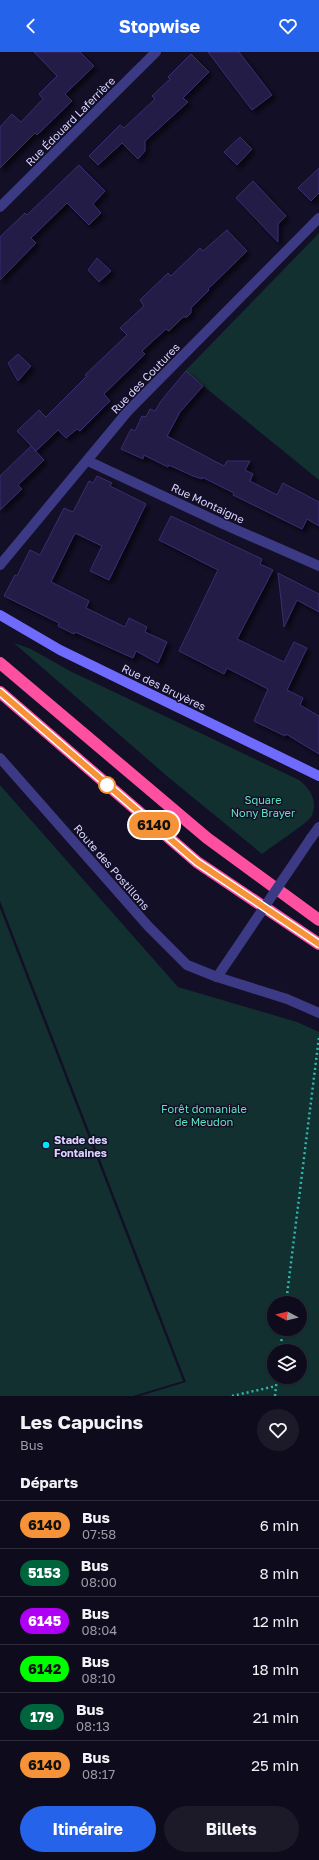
<!DOCTYPE html>
<html lang="fr">
<meta charset="utf-8">
<style>
:root{--surface:#0e0b1c;--page:#1c1929;--text:#f1f3f6;--muted:#9b9ba3;--line:#2e2b3b;--accent:#2563eb}
body{margin:0;font-family:"Golos Text",sans-serif;background:var(--page);color:var(--text);height:100vh;display:flex;flex-direction:column;font-size:15px;white-space:nowrap}
*{box-sizing:border-box;margin:0}
p{font-size:13px;color:var(--muted)}
.icon{flex:none;width:22px;height:22px;fill:none;stroke:currentColor;stroke-width:2;stroke-linecap:round;stroke-linejoin:round}
.map{position:relative;height:1344px;overflow:hidden}
.panel{display:flex;flex-direction:column;background:var(--surface);flex:1}
.panel>*{flex:none}
.badge{padding:0 8px;border-radius:13px;font-size:14px;line-height:26px}
.needle{width:26px;rotate:277deg}
.tools{position:absolute;left:267px;top:1244px;display:grid;gap:8px}
.tools a{display:grid;place-items:center;width:40px;height:40px;border-radius:50%;background:var(--surface);box-shadow:0 1px 3px #0004,0 0 0 1px var(--line);font-size:20px}
.map>.badge{position:absolute;translate:-50% -50%;box-shadow:0 0 0 2px #fff}
h2{padding:0 20px;font-size:15px;line-height:36px}
.round{display:grid;place-items:center;flex:none;width:42px;height:42px;border-radius:21px;background:var(--page)}
.summary{display:flex;align-items:center;justify-content:space-between;height:68px;padding:0 20px}
h1{font-size:19px;font-weight:700;line-height:30px}
.cta{display:flex;gap:8px;margin-top:auto;padding:8px 20px}
.cta a{flex:1;height:46px;border-radius:24px;background:var(--accent);color:#fff;font-size:16px;font-weight:700;line-height:46px;text-align:center}
.cta a+a{background:var(--page);color:var(--text)}
ul{padding:0;list-style:none}
li{display:flex;align-items:center;gap:12px;height:48px;padding:0 20px;border-top:1px solid var(--line)}
li div{flex:1}
li b{display:block;font-size:15px}
li em{font-style:normal}
li .badge{min-width:44px;font-weight:700;text-align:center}
header{display:flex;justify-content:space-between;align-items:center;height:52px;padding:0 20px;background:var(--accent);color:#fff;font-size:18px;font-weight:700}
.map>svg:first-child{display:block}
.green{fill:#12302f;fill-rule:evenodd}
.building{fill:#241b47;stroke:#3b2d73;filter:url(#shadow)}
.lines{fill:none;stroke-linecap:round;stroke-linejoin:round}
.path{stroke:#2fb8b0;stroke-width:2.5;stroke-dasharray:2 3;stroke-linecap:butt}
.street{stroke:#3d3a85;stroke-width:10}
.secondary{stroke:#6f6bff;stroke-width:10}
.highway{stroke:#ff4fa3;stroke-width:12}
.street-bridge{stroke:#3d3a85;stroke-width:10}
.line-casing{stroke:#fff;stroke-width:9}
.line{stroke:#f69238;stroke-width:6}
.stop-dot{fill:#fff;stroke:#f69238;stroke-width:2}
.poi-dot{fill:#00e5ff;stroke:#130f26;stroke-width:1.5}
.labels{text-anchor:middle;dominant-baseline:central;stroke-width:3;stroke-linejoin:round;paint-order:stroke}
.street-label{font-size:11px;fill:#d9d4ff;stroke:#130f26}
.park-label{font-size:11px;fill:#5fe0c0;stroke:#130f26}
.poi-label{font-size:11px;font-weight:bold;fill:#d9d4ff;stroke:#130f26;text-anchor:start}
</style>
<header><svg class="icon" aria-label="back" viewBox="0 0 24 24"><path d="M15 5l-7 7 7 7"/></svg>Stopwise<svg class="icon" aria-label="heart" viewBox="0 0 24 24"><path d="M12 20l-8-8c-3-5 5-10 8-4 3-6 11-1 8 4z"/></svg></header>
<div class="map">
<svg width="319" height="1344" viewBox="0 0 319 1344">
<defs>
<filter id="shadow"><feDropShadow dx="3.5" dy="3.5" stdDeviation="2" flood-color="#0009"/></filter>
</defs>
<rect width="100%" height="100%" fill="#130f26"/>
<g class="green">
<polygon points="319,181 319,428 185,319"/>
<path d="M14,591L31,597L70,619L299,728C310,736 319,750 311,765C306,772 271,795 262,802L168,725Z"/>
<path d="M0,733L178,935L297,970L319,980V1344H140L186,1330L0,849ZM274,1251H300V1277H274ZM274,1299H300V1325H274Z"/>
<polygon points="0,856 183,1329 133,1344 0,1344"/>
</g>
<g class="building">
<polygon points="34,0 80,0 94,14 65,42 72,49 37,83 35,81 0,116 0,75 12,62 21,70 43,47 39,42 57,24"/>
<polygon points="208,0 239,0 272,43 252,58"/>
<polygon points="191,2 209,20 183,46 188,50 145,89 145,99 138,107 122,91 98,113 89,104 120,73 124,76 155,47 152,44 170,27 168,25"/>
<polygon points="240,85 252,97 237,113 224,100"/>
<polygon points="79,113 105,139 93,152 101,161 89,173 67,151 31,186 36,191 0,228 0,185 25,161 27,163"/>
<polygon points="319,116 319,141 311,149 298,136"/>
<polygon points="253,129 286,164 278,172 278,190 236,146"/>
<polygon points="227,178 247,199 208,237 209,238 191,256 191,261 187,265 183,265 169,279 166,277 142,299 145,302 104,342 110,349 80,379 77,377 66,386 58,378 36,399 17,379 39,358 46,365 87,324 85,323 127,283 120,276 144,254 140,248 168,221 171,224 200,196 203,199"/>
<polygon points="97,206 111,219 99,230 88,218"/>
<polygon points="18,302 31,314 18,329 8,311"/>
<polygon points="186,319 203,334 180,360 167,384 224,414 227,409 250,409 245,418 253,422 250,429 277,443 283,431 319,450 319,474 307,467 302,477 233,443 234,441 202,425 202,427 193,424 169,413 168,415 144,403 143,407 121,397 131,377 135,379 142,364 146,365 150,357 155,359 161,349"/>
<polygon points="31,394 44,408 18,433 22,437 0,458 0,424"/>
<polygon points="97,424 112,431 110,434 146,452 109,528 90,519 102,494 75,481 51,530 89,549 86,556 125,575 129,566 147,575 145,580 167,590 158,611 136,599 133,606 75,580 74,582 58,574 59,571 4,544 15,523 17,524 30,498 40,503 64,456 73,460 89,429 93,431"/>
<polygon points="171,464 262,507 260,512 273,518 237,587 284,610 294,590 307,596 287,638 303,646 300,653 319,664 319,702 286,682 285,684 254,669 268,637 227,616 224,622 179,599 218,518 159,488"/>
<polygon points="278,521 319,542 319,560 297,548 284,575"/>
</g>
<g class="lines">
<g class="path">
<polyline points="286,1251 319,985"/>
<polyline points="280,1299 283,1277"/>
<polyline points="232,1344 276,1334"/>
<polyline points="275,1344 277,1325"/>
</g>
<g class="street">
<polyline points="0,155 156,0"/>
<polyline points="88,409 223,472 319,514"/>
<polyline points="0,513 128,359 319,166"/>
<polyline points="0,706 148,874 187,913 217,925 287,947 319,961"/>
<polyline points="311,786 319,775"/>
<polyline points="217,925 232,903"/>
</g>
<polyline class="secondary" points="0,563 60,598 319,724"/>
<g class="highway">
<polyline points="0,611 207,786 319,868"/>
<polyline points="0,640 197,810 319,892"/>
</g>
<polyline class="street-bridge" points="232,903 311,786"/>
</g>
<g class="lines">
<defs>
<polyline id="line" points="0,640 197,810 319,892"/>
</defs>
<use href="#line" class="line-casing"/>
<use href="#line" class="line"/>
</g>
<circle class="stop-dot" cx="107" cy="733" r="8"/>
<circle class="poi-dot" cx="46" cy="1093" r="4"/>
<g class="labels">
<g class="street-label">
<text transform="translate(70 69) rotate(-45)">Rue Édouard Laferrière</text>
<text transform="translate(145 326) rotate(-46)">Rue des Coutures</text>
<text transform="translate(208 451) rotate(25)">Rue Montaigne</text>
<text transform="translate(164 635) rotate(26)">Rue des Bruyères</text>
<text transform="translate(112 815) rotate(49)">Route des Postillons</text>
</g>
<g class="park-label">
<text x="263" y="747">Square<tspan x="263" dy="13">Nony Brayer</tspan></text>
<text x="204" y="1056">Forêt domaniale<tspan x="204" dy="13">de Meudon</tspan></text>
</g>
<g class="poi-label">
<text x="54" y="1087">Stade des<tspan x="54" dy="13">Fontaines</tspan></text>
</g>
</g>
</svg>
<div class="tools">
<a><svg class="needle" viewBox="-14 -14 28 28"><path d="M0-13l5 13h-10z" fill="#e53935"/><path d="M0 13l5-13h-10z" fill="#9b9ba3"/></svg></a>
<a><svg class="icon" aria-label="layers" viewBox="0 0 24 24"><path d="M12 4l9 5-9 5-9-5zM3 14l9 5 9-5"/></svg></a>
</div>
<b class="badge" style="left:154px;top:773px;background:#f69238;color:#111">6140</b>
</div>
<section class="panel">
<div class="summary"><div><h1>Les Capucins</h1><p>Bus</p></div><a class="round"><svg class="icon" aria-label="heart" viewBox="0 0 24 24"><path d="M12 20l-8-8c-3-5 5-10 8-4 3-6 11-1 8 4z"/></svg></a></div>
<h2>Départs</h2>
<ul>
<li><span class="badge" style="background:#f69238;color:#111">6140</span><div><b>Bus</b><p>07:58</p></div><em>6 min</em></li>
<li><span class="badge" style="background:#00643c;color:#fff">5153</span><div><b>Bus</b><p>08:00</p></div><em>8 min</em></li>
<li><span class="badge" style="background:#af00f5;color:#fff">6145</span><div><b>Bus</b><p>08:04</p></div><em>12 min</em></li>
<li><span class="badge" style="background:#0f0;color:#111">6142</span><div><b>Bus</b><p>08:10</p></div><em>18 min</em></li>
<li><span class="badge" style="background:#00643c;color:#fff">179</span><div><b>Bus</b><p>08:13</p></div><em>21 min</em></li>
<li><span class="badge" style="background:#f69238;color:#111">6140</span><div><b>Bus</b><p>08:17</p></div><em>25 min</em></li>
</ul>
<div class="cta"><a>Itinéraire</a><a>Billets</a></div>
</section>
